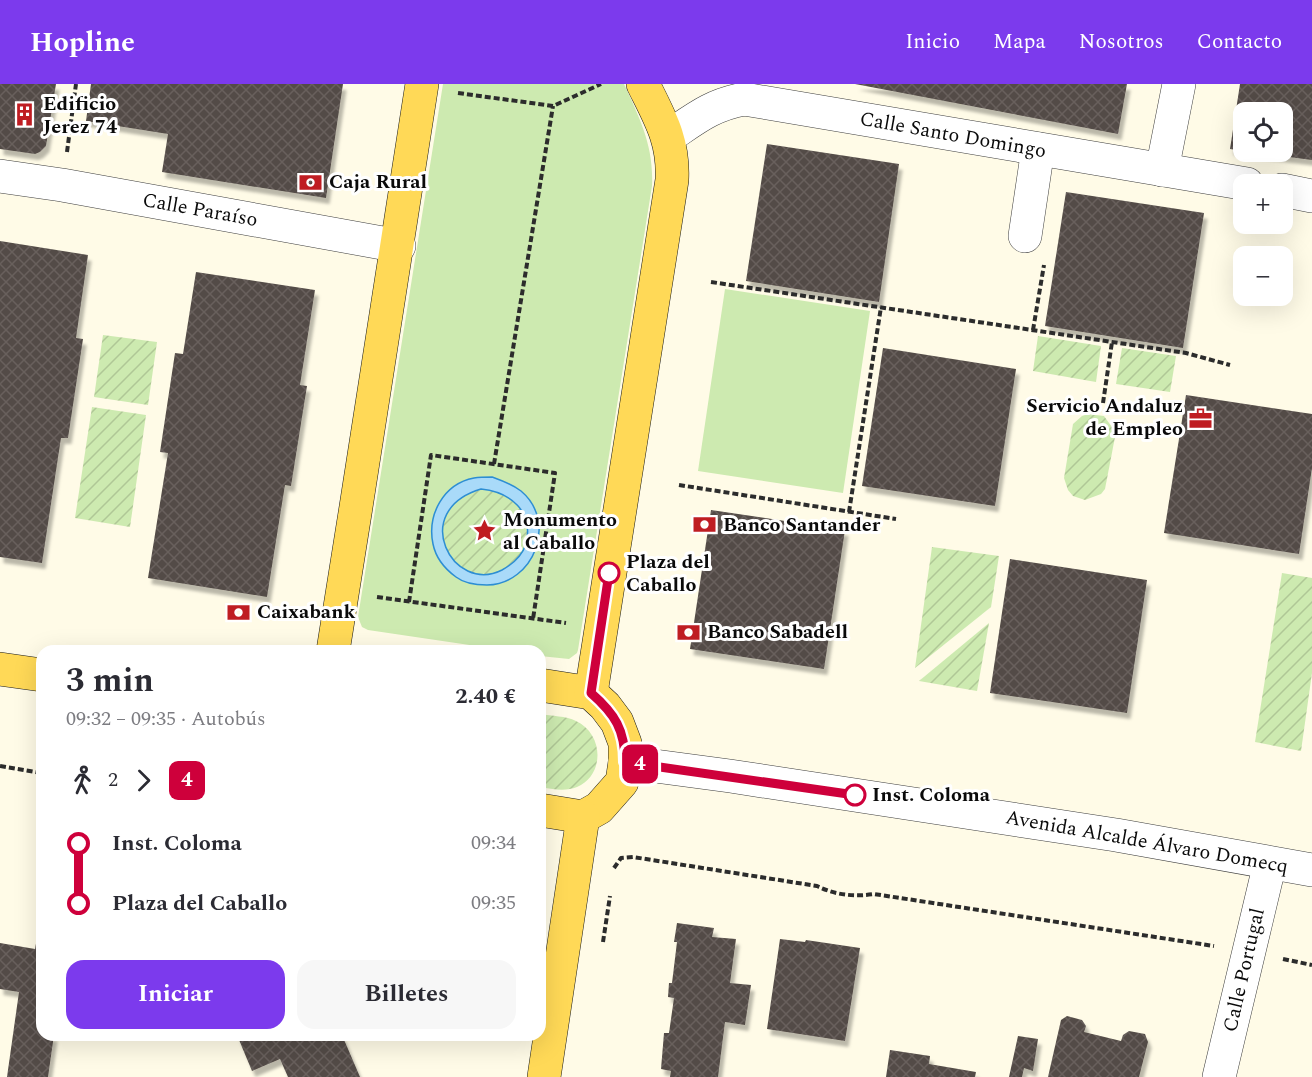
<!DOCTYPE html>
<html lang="es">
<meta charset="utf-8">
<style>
:root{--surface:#fff;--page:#f7f7f7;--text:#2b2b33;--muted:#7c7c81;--accent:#7c3aed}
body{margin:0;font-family:Spectral,serif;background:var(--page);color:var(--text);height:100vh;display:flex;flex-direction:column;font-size:22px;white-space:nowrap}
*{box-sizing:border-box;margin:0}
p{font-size:20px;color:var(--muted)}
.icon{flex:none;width:33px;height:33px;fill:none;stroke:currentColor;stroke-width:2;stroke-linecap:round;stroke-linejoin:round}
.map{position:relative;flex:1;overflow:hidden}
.sheet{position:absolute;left:36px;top:561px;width:510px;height:396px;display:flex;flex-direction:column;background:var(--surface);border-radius:18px;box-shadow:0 6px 24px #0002}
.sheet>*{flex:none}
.badge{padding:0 12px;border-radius:9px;font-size:21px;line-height:39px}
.buttons{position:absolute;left:1233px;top:18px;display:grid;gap:12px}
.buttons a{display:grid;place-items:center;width:60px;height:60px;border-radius:12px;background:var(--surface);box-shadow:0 6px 24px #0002;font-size:30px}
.map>.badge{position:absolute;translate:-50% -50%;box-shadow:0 0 0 3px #fff}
.legs{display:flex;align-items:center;gap:9px;height:66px;padding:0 30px;font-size:20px}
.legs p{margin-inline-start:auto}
.summary{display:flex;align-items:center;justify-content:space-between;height:102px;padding:0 30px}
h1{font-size:33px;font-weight:700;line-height:45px}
.button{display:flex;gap:12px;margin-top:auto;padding:12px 30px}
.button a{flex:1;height:69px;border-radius:18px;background:var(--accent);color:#fff;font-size:24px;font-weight:700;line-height:69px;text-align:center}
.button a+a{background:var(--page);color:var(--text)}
ul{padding:0 30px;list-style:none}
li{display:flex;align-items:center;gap:21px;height:60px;font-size:22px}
li i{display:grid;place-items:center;width:9px;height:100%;margin:0 8px;background:currentColor}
li i::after{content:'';width:15px;height:15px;margin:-8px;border:4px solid;border-radius:50%;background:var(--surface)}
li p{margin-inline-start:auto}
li:first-child i{background:linear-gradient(#0000 50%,currentColor 0)}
li:last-child i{background:linear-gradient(currentColor 50%,#0000 0)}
header{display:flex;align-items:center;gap:36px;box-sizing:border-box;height:84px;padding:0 30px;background:var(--accent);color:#fff}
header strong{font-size:28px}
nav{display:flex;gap:33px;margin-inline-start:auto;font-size:21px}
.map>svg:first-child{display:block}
.grass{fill:#cdeab0}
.garden{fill:url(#garden-furrows)}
.water{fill:#a9daf9;stroke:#2d8ed3;stroke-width:1.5;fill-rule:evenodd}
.building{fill:url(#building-cross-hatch);filter:url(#shadow)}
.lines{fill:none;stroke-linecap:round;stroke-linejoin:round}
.minor-casing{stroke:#3d3d3d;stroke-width:34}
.major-casing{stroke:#1b1b1b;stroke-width:34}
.path{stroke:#2c2c2c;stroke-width:4;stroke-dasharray:6 3;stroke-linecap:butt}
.minor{stroke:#fff;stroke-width:33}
.major{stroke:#ffd957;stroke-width:33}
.line-1-casing{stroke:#fff;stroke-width:14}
.line-1{stroke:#ce003b;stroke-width:9}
.stop-1-dot{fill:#fff;stroke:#ce003b;stroke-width:3}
.labels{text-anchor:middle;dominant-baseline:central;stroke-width:6;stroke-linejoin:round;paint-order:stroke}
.poi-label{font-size:20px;font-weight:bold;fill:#0a0a0a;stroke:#fff;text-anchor:start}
.street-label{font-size:20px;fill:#0a0a0a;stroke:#fff}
.stop-label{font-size:20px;font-weight:bold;fill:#0a0a0a;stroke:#fff;text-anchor:start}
</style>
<header>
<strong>Hopline</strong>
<nav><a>Inicio</a><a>Mapa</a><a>Nosotros</a><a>Contacto</a></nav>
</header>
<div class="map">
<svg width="1312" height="993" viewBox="0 0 1312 993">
<defs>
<pattern id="garden-furrows" width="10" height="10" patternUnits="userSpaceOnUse" patternTransform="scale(1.5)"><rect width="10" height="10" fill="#cdeab0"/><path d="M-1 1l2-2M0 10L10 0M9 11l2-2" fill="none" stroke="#afc796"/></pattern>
<pattern id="building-cross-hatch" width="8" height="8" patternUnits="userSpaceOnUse" patternTransform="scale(1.5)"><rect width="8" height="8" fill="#534b46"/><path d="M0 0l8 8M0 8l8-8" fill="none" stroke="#67605c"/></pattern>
<filter id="shadow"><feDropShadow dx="3.5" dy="6" stdDeviation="1.5" flood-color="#0004"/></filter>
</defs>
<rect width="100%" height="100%" fill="#fffbe7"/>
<g class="grass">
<path d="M443,0H624C640,35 654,62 652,102L578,566L577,569L569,575L540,572V567H510L368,546L362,543L358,533Z"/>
<polygon points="725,205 870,227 843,409 698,387"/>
</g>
<g class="garden">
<polygon points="103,251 157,258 148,321 94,313"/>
<polygon points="1038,252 1101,262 1096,298 1033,287"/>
<polygon points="1122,264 1176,272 1170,308 1116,300"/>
<polygon points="92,323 146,331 130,443 75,434"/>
<polygon points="1088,330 1104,332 1114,346 1115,353 1105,405 1101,410 1085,416 1073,412 1068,406 1064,394 1073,340 1082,332"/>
<circle cx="485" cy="448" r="42"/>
<polygon points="932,463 999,472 991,523 915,584"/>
<polygon points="1282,489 1312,494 1312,589 1301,667 1255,658"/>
<polygon points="989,539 977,607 919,597"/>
<path d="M540,630C552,632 566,632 576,637C604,650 605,691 577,703C565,708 552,705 540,703Z"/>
</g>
<path class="water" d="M492,393C503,397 512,400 521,407C558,438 534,500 487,501C476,501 465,500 456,493C445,485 436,475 433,460C427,431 443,400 474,394C480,393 486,393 492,393ZM481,405C510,408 534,427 526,460C522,472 513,480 502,486C453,511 408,427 481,405Z"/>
<g class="building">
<polygon points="0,0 56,0 46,62 40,68 35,70 0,65"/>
<polygon points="91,0 343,0 326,114 162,88 168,50 86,37"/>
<polygon points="855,0 1127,0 1118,50"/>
<polygon points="1240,0 1312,0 1312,76 1258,69 1282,68 1282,28 1244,28 1244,67 1230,65"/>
<polygon points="767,60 899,80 879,218 746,197"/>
<polygon points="1066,108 1204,129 1183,264 1045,242"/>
<polygon points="0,157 88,171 76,254 83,255 68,354 61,354 42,479 0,473"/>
<polygon points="196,188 315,206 300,301 307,302 291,402 285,401 267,513 148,494 168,369 160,368 175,269 183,270"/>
<polygon points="883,264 1016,285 995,422 862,402"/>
<polygon points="1186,311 1312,330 1312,384 1299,470 1164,449"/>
<polygon points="711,426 845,446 824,585 690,565"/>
<polygon points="1010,475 1147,496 1127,629 990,609"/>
<polygon points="677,839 714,844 712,853 736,855 730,899 751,901 745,941 725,938 718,993 670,993 671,987 661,985 664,949 669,949 674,914 668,913 669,899 672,899 677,858 674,858"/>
<polygon points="37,854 42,854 42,951 54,951 48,993 7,993 19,908 0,905 0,859 35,865"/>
<polygon points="780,855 805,858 806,856 860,864 845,957 767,945"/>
<polygon points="1067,932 1082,936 1086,942 1084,948 1121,957 1123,951 1129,947 1145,950 1148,958 1139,993 1048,993 1061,936"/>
<polygon points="237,951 342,951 360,993 288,993 280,975 252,987"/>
<polygon points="1018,952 1038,955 1033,987 1024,984 1022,993 1009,993"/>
<polygon points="890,966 930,972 929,980 976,988 975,993 886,993"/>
</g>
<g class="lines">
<defs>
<g id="minor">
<path d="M668,53C695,35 711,21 744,15L1247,100"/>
<polyline points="1162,86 1179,0"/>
<polyline points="0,92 62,101 399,162"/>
<polyline points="1282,106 1312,112"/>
<polyline points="1025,152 1038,65"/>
<polyline points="625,678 730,692 1116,751 1312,786"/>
<polyline points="1219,993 1270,779"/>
</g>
<g id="major">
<path d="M333,567C363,378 394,189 422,0"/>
<polyline points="0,585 42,591"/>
<polyline points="540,601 591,609 605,622 617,638 625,659 625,678 622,698 599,724 583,733 540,726"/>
<path d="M591,609L672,96C674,57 660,34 643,0"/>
<polyline points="544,993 583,733"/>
</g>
</defs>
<use href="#minor" class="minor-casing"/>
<use href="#major" class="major-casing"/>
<g class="path">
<polyline points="458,9 553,22 601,0"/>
<polyline points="67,68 76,0"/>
<polyline points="711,198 1186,269 1230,281"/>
<polyline points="1033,246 1044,181"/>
<polyline points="1103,319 1112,258"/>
<polyline points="494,380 553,22"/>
<polyline points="679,401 896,435"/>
<polyline points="849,428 881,223"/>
<polyline points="377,513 566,539"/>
<polyline points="409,518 431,371 555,389 533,535"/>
<polyline points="0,682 42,689"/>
<path d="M614,784L621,774L633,773L817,802C835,811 854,813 874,810L1214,862"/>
<polyline points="603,858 610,812"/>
<polyline points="1283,875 1312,881"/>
</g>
<use href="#minor" class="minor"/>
<use href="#major" class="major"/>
</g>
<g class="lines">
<defs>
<path id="line-1" d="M609,489L591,609C615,630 625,646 625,678L855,711"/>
</defs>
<use href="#line-1" class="line-1-casing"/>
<use href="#line-1" class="line-1"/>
</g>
<defs>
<symbol id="building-bare" viewBox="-9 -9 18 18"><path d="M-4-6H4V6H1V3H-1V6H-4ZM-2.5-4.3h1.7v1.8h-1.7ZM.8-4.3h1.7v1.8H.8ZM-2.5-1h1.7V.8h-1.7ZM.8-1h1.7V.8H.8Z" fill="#bf1d22" stroke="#fff" stroke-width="2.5" paint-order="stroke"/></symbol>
<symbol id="bank-bare" viewBox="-9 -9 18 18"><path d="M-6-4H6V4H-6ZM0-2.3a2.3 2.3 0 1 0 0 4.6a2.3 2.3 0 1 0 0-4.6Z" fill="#bf1d22" stroke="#fff" stroke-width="2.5" paint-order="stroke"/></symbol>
<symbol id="office-bare" viewBox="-9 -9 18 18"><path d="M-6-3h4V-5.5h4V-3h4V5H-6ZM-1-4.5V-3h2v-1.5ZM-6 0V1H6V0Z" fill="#bf1d22" stroke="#fff" stroke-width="2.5" paint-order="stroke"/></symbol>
<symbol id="sight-bare" viewBox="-9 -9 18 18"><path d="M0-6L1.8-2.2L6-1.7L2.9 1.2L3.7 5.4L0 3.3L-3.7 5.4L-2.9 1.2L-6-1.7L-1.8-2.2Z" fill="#bf1d22" stroke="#fff" stroke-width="2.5" paint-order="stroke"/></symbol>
</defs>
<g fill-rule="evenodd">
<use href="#building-bare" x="8" y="14" width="33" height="33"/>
<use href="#bank-bare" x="294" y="82" width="33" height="33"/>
<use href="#office-bare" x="1184" y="318" width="33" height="33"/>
<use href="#bank-bare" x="688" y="424" width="33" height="33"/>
<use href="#sight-bare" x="468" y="430" width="33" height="33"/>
<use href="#bank-bare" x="222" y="512" width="33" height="33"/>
<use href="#bank-bare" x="672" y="532" width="33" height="33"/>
</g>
<g class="stop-1-dot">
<circle cx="609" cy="489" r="10"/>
<circle cx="855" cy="711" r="10"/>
</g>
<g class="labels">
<g class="poi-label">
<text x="43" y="20">Edificio<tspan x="43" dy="23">Jerez 74</tspan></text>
<text x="329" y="98">Caja Rural</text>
<text x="1183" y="322" text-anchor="end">Servicio Andaluz<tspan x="1183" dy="23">de Empleo</tspan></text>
<text x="503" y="436">Monumento<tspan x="503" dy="23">al Caballo</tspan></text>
<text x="723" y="441">Banco Santander</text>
<text x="257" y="528">Caixabank</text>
<text x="707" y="548">Banco Sabadell</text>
</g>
<g class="street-label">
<text transform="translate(953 51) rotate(10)">Calle Santo Domingo</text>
<text transform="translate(200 126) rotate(10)">Calle Paraíso</text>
<text transform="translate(1147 758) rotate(10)">Avenida Alcalde Álvaro Domecq</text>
<text transform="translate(1244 886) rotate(-77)">Calle Portugal</text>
</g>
<g class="stop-label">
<text x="626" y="478">Plaza del<tspan x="626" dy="23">Caballo</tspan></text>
<text x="872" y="711">Inst. Coloma</text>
</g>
</g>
</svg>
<div class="buttons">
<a><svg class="icon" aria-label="locate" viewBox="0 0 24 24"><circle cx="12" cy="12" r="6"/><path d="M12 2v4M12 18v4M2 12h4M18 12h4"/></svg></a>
<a>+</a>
<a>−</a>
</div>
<b class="badge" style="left:640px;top:680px;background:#ce003b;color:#fff">4</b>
<section class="sheet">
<div class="summary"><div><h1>3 min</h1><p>09:32 – 09:35 · Autobús</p></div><b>2.40 €</b></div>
<div class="legs"><svg class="icon" aria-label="walk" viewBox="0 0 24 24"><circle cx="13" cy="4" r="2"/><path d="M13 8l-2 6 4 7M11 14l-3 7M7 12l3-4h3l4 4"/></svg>2<svg class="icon" aria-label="forward" viewBox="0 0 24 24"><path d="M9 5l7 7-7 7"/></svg><b class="badge" style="background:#ce003b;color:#fff">4</b></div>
<ul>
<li><i style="color:#ce003b"></i><b>Inst. Coloma</b><p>09:34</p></li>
<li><i style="color:#ce003b"></i><b>Plaza del Caballo</b><p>09:35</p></li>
</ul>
<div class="button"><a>Iniciar</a><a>Billetes</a></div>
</section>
</div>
